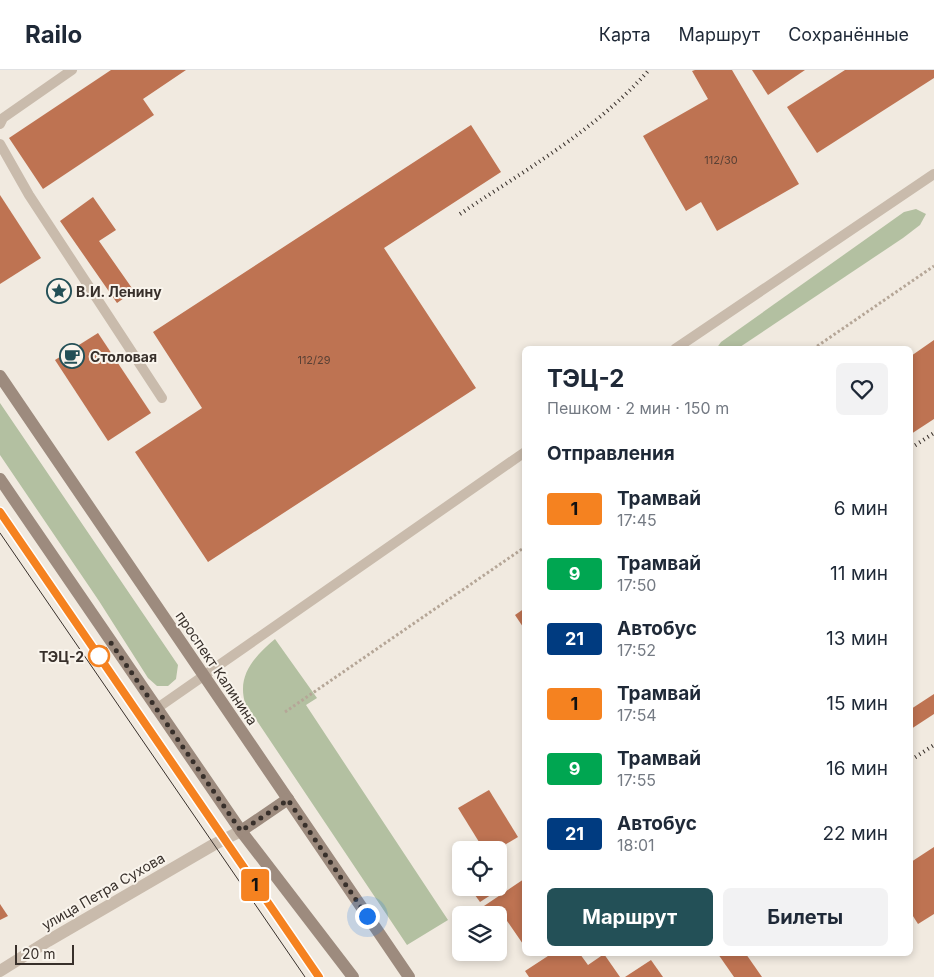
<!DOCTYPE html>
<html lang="ru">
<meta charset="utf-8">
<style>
:root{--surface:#fff;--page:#f2f2f3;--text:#1f2937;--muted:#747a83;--line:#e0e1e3;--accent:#235057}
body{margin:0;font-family:Inter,sans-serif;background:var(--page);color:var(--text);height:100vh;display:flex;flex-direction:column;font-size:19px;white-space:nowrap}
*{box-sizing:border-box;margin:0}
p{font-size:16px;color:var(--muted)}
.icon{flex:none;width:28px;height:28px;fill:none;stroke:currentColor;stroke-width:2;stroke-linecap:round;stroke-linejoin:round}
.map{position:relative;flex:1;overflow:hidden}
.sheet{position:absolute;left:522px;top:276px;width:391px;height:610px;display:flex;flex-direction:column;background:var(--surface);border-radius:8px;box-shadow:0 2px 8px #0003}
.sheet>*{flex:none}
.badge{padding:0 10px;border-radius:4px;font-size:18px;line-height:32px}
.tools{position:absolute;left:452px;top:771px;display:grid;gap:10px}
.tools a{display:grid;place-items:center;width:55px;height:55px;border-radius:8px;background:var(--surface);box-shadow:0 2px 8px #0003;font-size:25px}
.scale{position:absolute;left:15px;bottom:12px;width:59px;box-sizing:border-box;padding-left:5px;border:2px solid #38302b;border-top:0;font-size:14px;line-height:18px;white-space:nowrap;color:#38302b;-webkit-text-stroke:4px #f9f4ec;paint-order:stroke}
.you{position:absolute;width:25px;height:25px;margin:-12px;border:4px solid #fff;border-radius:50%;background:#1a73e8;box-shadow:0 0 0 8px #1a73e833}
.map>.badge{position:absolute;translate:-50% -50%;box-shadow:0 0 0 2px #fff}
h2{padding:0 25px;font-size:19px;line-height:45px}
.round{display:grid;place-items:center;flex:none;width:52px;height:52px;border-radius:8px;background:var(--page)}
.head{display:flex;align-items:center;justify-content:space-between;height:85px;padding:0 25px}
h1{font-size:24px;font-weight:700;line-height:38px}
.cta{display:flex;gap:10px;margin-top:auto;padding:10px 25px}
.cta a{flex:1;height:58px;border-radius:8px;background:var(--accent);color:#fff;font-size:20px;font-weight:700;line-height:58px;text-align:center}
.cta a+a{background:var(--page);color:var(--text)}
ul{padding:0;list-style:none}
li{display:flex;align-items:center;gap:15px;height:65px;padding:0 25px}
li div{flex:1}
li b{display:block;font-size:19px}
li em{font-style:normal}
li .badge{min-width:55px;font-weight:700;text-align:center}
header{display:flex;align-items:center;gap:30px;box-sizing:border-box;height:70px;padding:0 25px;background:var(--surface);border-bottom:1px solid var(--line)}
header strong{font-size:24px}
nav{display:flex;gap:28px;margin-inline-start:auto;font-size:18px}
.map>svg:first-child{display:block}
.green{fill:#b3c0a1}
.building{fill:#be7352}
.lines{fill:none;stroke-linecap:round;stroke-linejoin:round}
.path{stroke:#b5a697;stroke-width:3;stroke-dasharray:2.5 2.5;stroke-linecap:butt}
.lane{stroke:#c9bbac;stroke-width:10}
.street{stroke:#c9bbac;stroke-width:12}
.secondary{stroke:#9d8b7e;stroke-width:12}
.tram{stroke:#38302b;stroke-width:1}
.rail{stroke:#38302b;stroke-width:4;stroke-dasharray:1 4;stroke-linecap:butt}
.line-casing{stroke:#fff;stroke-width:11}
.line{stroke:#f58220;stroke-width:8}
.walk{stroke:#38302b;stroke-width:5;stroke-dasharray:0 9}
.stop-dot{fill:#fff;stroke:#f58220;stroke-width:2.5}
.labels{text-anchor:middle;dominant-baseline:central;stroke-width:4;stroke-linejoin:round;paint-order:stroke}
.number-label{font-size:11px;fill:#5a4135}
.poi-label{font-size:14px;font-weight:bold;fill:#38302b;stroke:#f9f4ec;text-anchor:start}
.stop-label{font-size:14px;font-weight:bold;fill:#38302b;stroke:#f9f4ec;text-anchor:end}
.street-label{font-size:14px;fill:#38302b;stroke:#f9f4ec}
</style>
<header>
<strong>Railo</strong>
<nav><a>Карта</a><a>Маршрут</a><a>Сохранённые</a></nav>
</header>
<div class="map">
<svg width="934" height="907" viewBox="0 0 934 907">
<rect width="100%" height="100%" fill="#f1eae0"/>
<g class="green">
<polygon points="916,139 926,144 920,155 903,168 737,279 716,279 721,272 904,142"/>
<polygon points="0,333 178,595 176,609 168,616 157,616 148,608 99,531 0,385"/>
<path d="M275,569L317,628L306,635L448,850L407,875L245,633C237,605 254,587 275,569Z"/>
</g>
<g class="building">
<polygon points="111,0 186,0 143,29 154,45 43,119 9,68"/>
<polygon points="695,0 732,0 799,114 717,161 701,132 686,141 643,66 708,29 692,1"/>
<polygon points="752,0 805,0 768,25"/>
<polygon points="845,0 934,0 934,8 817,83 787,37"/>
<polygon points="471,55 501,102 384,178 476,318 208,492 135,382 202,338 153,262"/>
<polygon points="0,125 41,188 0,214"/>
<polygon points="93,127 116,160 99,171 134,221 117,233 60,151"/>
<polygon points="98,263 151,343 108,371 55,290"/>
<polygon points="934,270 934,349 911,364 911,286"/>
<polygon points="525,538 525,560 515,545"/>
<polygon points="934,624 934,644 911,659 911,639"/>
<polygon points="489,720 518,767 496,780 484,780 458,738"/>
<polygon points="934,777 934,844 918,854 911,843 911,792"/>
<polygon points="524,809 525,810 525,877 505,848 499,852 499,845 487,845 481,838"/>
<polygon points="476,818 494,818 497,821 480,832 472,821"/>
<polygon points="0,834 8,846 0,850"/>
<polygon points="551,884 580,884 588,895 604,884 620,907 529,907 525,901"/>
<polygon points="718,884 746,884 762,907 734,907"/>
<polygon points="651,890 663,907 625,907"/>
</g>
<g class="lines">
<g class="path">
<polyline points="813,279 934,196"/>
<polyline points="285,642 525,477"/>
</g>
<g class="lane">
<polyline points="0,54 3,48 72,0"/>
<polyline points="0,74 29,125 162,328"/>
<polyline points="675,279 934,104"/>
<polyline points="156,639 525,382"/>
</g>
<polyline class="street" points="0,901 48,871 213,775 241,761"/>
<g class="secondary">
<polyline points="0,306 409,907"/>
<polyline points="0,409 241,761 353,907"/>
<polyline points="241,761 288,729"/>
</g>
<g class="tram">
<polyline points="0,442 319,907"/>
<polyline points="0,463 305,907"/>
</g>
<g class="rail">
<path d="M460,144C525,100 596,60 649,0"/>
<polyline points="911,378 934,363"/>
<polyline points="911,690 934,675"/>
</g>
</g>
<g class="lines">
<defs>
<polyline id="line" points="0,442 319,907"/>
</defs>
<use href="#line" class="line-casing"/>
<use href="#line" class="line"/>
<polyline class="walk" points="99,586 111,573 241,761 288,730 367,846"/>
</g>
<defs>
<symbol id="sight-ring" viewBox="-11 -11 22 22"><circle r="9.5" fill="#f9f4ec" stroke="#235057" stroke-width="1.5"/><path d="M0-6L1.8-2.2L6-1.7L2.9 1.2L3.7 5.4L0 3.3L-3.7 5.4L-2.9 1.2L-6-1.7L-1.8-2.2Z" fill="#235057"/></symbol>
<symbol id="cafe-ring" viewBox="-11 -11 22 22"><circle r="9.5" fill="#f9f4ec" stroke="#235057" stroke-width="1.5"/><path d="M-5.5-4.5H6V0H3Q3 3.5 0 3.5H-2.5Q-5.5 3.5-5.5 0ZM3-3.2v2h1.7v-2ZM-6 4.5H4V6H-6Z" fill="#235057"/></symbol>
</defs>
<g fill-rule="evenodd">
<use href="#sight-ring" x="45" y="207" width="28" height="28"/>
<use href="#cafe-ring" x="58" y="272" width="28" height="28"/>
</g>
<circle class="stop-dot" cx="99" cy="586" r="10"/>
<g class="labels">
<g class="number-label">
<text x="721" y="90">112/30</text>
<text x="314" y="290">112/29</text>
</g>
<g class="poi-label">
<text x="76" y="221">В.И. Ленину</text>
<text x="90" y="286">Столовая</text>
</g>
<g class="stop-label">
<text x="84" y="586">ТЭЦ-2</text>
</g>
<g class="street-label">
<text transform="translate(217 598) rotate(56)">проспект Калинина</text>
<text transform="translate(103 821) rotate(-30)">улица Петра Сухова</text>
</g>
</g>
</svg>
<div class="tools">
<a><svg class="icon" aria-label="locate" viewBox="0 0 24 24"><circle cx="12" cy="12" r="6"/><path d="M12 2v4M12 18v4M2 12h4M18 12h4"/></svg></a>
<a><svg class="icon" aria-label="layers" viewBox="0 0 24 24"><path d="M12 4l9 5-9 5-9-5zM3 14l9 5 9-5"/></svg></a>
</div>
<div class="scale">20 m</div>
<div class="you" style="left:367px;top:846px"></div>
<b class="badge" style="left:255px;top:815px;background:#f58220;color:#111">1</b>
<section class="sheet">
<div class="head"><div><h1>ТЭЦ-2</h1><p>Пешком · 2 мин · 150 m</p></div><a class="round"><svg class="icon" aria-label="heart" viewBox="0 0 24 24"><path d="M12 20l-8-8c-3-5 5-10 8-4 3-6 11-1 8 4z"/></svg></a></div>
<h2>Отправления</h2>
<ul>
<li><span class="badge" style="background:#f58220;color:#111">1</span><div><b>Трамвай</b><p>17:45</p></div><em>6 мин</em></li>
<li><span class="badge" style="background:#00a651;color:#fff">9</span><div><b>Трамвай</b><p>17:50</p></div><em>11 мин</em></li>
<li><span class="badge" style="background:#003b80;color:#fff">21</span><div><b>Автобус</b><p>17:52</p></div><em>13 мин</em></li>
<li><span class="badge" style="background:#f58220;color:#111">1</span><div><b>Трамвай</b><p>17:54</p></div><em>15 мин</em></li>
<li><span class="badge" style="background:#00a651;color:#fff">9</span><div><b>Трамвай</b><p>17:55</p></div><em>16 мин</em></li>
<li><span class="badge" style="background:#003b80;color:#fff">21</span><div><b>Автобус</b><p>18:01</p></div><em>22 мин</em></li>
</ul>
<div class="cta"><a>Маршрут</a><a>Билеты</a></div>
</section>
</div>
